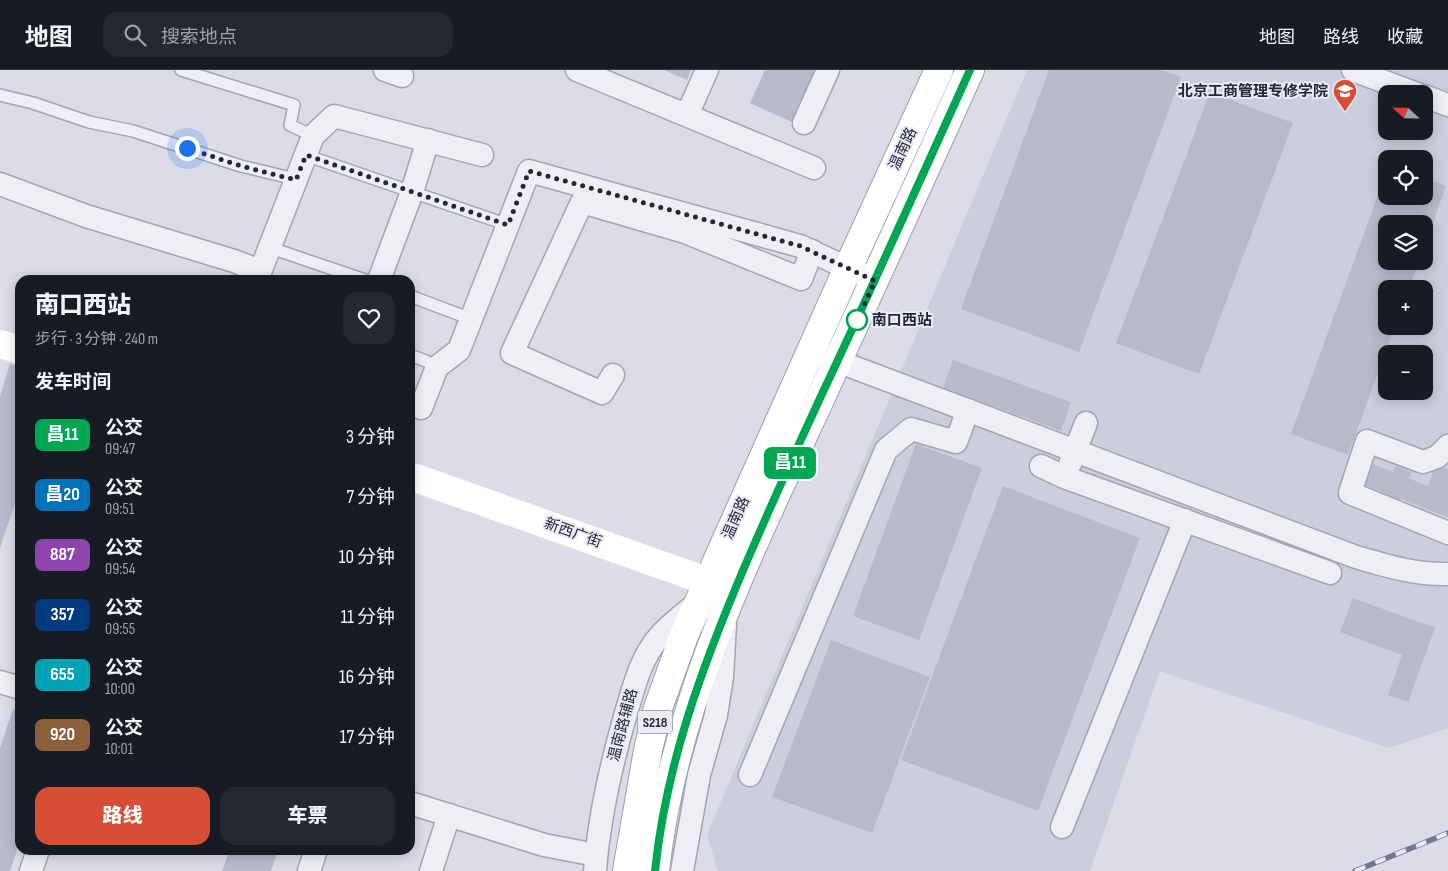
<!DOCTYPE html>
<html lang="zh">
<meta charset="utf-8">
<style>
:root{--surface:#171b24;--page:#242831;--text:#f1f3f6;--muted:#9ea1a6;--line:#363941;--accent:#d64e35}
body{margin:0;font-family:"Sofia Sans Condensed","Noto Sans SC",sans-serif;background:var(--page);color:var(--text);height:100vh;display:flex;flex-direction:column;font-size:19px;white-space:nowrap}
*{box-sizing:border-box;margin:0}
p{font-size:16px;color:var(--muted)}
.icon{flex:none;width:28px;height:28px;fill:none;stroke:currentColor;stroke-width:2;stroke-linecap:round;stroke-linejoin:round}
.map{position:relative;flex:1;overflow:hidden}
.details{position:absolute;left:15px;top:205px;width:400px;height:580px;display:flex;flex-direction:column;background:var(--surface);border-radius:15px;box-shadow:0 2px 12px #0003}
.details>*{flex:none}
.badge{padding:0 10px;border-radius:8px;font-size:18px;line-height:32px}
.needle{width:32px;rotate:292deg}
.controls{position:absolute;left:1378px;top:15px;display:grid;gap:10px}
.controls a{display:grid;place-items:center;width:55px;height:55px;border-radius:10px;background:var(--surface);box-shadow:0 2px 12px #0003;font-size:25px}
.you{position:absolute;width:25px;height:25px;margin:-12px;border:4px solid #fff;border-radius:50%;background:#1a73e8;box-shadow:0 0 0 8px #1a73e833}
.map>.badge{position:absolute;translate:-50% -50%;box-shadow:0 0 0 2px #fff}
h2{padding:0 20px;font-size:19px;line-height:45px}
.round{display:grid;place-items:center;flex:none;width:52px;height:52px;border-radius:15px;background:var(--page)}
.headline{display:flex;align-items:center;justify-content:space-between;height:85px;padding:0 20px}
h1{font-size:24px;font-weight:800;line-height:38px}
.button{display:flex;gap:10px;margin-top:auto;padding:10px 20px}
.button a{flex:1;height:58px;border-radius:15px;background:var(--accent);color:#fff;font-size:20px;font-weight:800;line-height:58px;text-align:center}
.button a+a{background:var(--page);color:var(--text)}
ul{padding:0;list-style:none}
li{display:flex;align-items:center;gap:15px;height:60px;padding:0 20px}
li div{flex:1}
li b{display:block;font-size:19px}
li em{font-style:normal}
li .badge{min-width:55px;font-weight:700;text-align:center}
header{display:flex;align-items:center;gap:30px;box-sizing:border-box;height:70px;padding:0 25px;background:var(--surface);border-bottom:1px solid var(--line)}
header strong{font-size:24px}
nav{display:flex;gap:28px;margin-inline-start:auto;font-size:18px}
.search{width:350px;height:45px;background:var(--page);display:flex;align-items:center;gap:12px;box-sizing:border-box;padding:0 18px;border-radius:15px;color:var(--muted);font-size:19px}
.map>svg:first-child{display:block}
.built{fill:#cdcedc;fill-rule:evenodd}
.building{fill:#b8b9ca}
.lines{fill:none;stroke-linecap:round;stroke-linejoin:round}
.lane-casing{stroke:#a4a5b4;stroke-width:14}
.street-casing{stroke:#a4a5b4;stroke-width:25}
.primary-casing{stroke:#999cb3;stroke-width:30}
.lane{stroke:#eeeef5;stroke-width:11}
.street{stroke:#eeeef5;stroke-width:22}
.secondary{stroke:#fff;stroke-width:28}
.primary{stroke:#fff;stroke-width:28}
.rail-casing{stroke:#737691;stroke-width:5.5}
.rail{stroke:#eaebf4;stroke-width:4;stroke-dasharray:11;stroke-linecap:butt}
.line-casing{stroke:#fff;stroke-width:11}
.line{stroke:#00a651;stroke-width:8}
.walk{stroke:#24263d;stroke-width:5;stroke-dasharray:0 9}
.stop-dot{fill:#fff;stroke:#00a651;stroke-width:2.5}
.labels{text-anchor:middle;dominant-baseline:central;stroke-width:4;stroke-linejoin:round;paint-order:stroke}
.shield{fill:#eaebf4;stroke:#5f6174;stroke-width:1}
.shield-label{font-size:14px;font-weight:bold;fill:#24263d}
.poi-label{font-size:15px;font-weight:bold;fill:#24263d;stroke:#eaebf4;text-anchor:end}
.street-label{font-size:15px;fill:#24263d;stroke:#eaebf4}
.stop-label{font-size:15px;font-weight:bold;fill:#24263d;stroke:#eaebf4;text-anchor:start}
</style>
<header>
<strong>地图</strong>
<div class="search"><svg class="icon" aria-label="search" viewBox="0 0 24 24"><circle cx="10" cy="10" r="6"/><path d="M15 15l6 6"/></svg>搜索地点</div>
<nav><a>地图</a><a>路线</a><a>收藏</a></nav>
</header>
<div class="map">
<svg width="1448" height="801" viewBox="0 0 1448 801">
<rect width="100%" height="100%" fill="#dbdce7"/>
<path class="built" d="M1027,0H1448V658L1389,678L1160,601L1090,801H718L707,765ZM1386,24H1424V61H1386ZM1386,89H1424V126H1386ZM1386,154H1424V191H1386ZM1386,219H1424V256H1386ZM1386,284H1424V321H1386Z"/>
<g class="building">
<polygon points="664,0 691,0 687,10"/>
<polygon points="765,0 818,0 794,53 750,33"/>
<polygon points="1049,0 1161,0 1181,7 1079,282 961,239"/>
<polygon points="1210,22 1293,53 1199,304 1116,273"/>
<polygon points="1386,103 1386,126 1424,126 1424,107 1446,116 1424,177 1424,154 1386,154 1386,191 1419,191 1409,219 1386,219 1386,256 1395,256 1348,385 1291,364"/>
<polygon points="953,290 1071,332 1061,361 943,318"/>
<polygon points="10,294 20,297 20,419 0,478 0,326"/>
<polygon points="916,374 982,398 919,570 853,546"/>
<polygon points="1373,394 1393,402 1395,396 1411,402 1408,408 1428,416 1436,394 1448,399 1448,447 1401,429 1399,433 1383,427 1385,423 1365,415"/>
<polygon points="1003,416 1140,468 1038,741 901,690"/>
<polygon points="1353,528 1435,558 1408,632 1388,625 1402,585 1340,562"/>
<polygon points="831,570 930,607 872,763 772,727"/>
<polygon points="13,639 20,641 20,771 10,801 0,801 0,678"/>
<polygon points="230,780 278,780 271,801 222,801"/>
</g>
<g class="lines">
<defs>
<g id="lane">
<polyline points="181,0 294,35 290,55 313,66"/>
<polyline points="0,25 33,33 89,52 133,61 241,96 295,109"/>
<polyline points="305,85 508,155"/>
<polyline points="268,177 365,210"/>
<polyline points="410,226 471,249"/>
<polyline points="410,285 426,291 437,297"/>
</g>
<g id="street">
<polyline points="385,0 402,6"/>
<polyline points="577,0 814,98"/>
<polyline points="1353,0 1417,24"/>
<polyline points="1424,26 1448,35"/>
<polyline points="687,45 707,0"/>
<polyline points="804,53 828,0"/>
<polyline points="0,114 86,146 234,191 260,201"/>
<polyline points="257,210 313,66 334,46 482,85"/>
<polyline points="379,210 412,122 428,70"/>
<path d="M811,280L837,291L1356,487C1387,496 1416,505 1448,504"/>
<polyline points="613,305 602,323 512,283 582,132 685,162 801,209 812,181"/>
<polyline points="421,338 437,297 459,280 529,101 800,176 875,211"/>
<polyline points="1448,376 1437,387 1423,392 1367,371 1350,423 1448,463"/>
<polyline points="1070,394 1086,353"/>
<polyline points="1041,396 1064,407 1330,503"/>
<polyline points="0,612 20,618"/>
<polyline points="750,705 886,380 911,359 956,372 968,340"/>
<polyline points="410,733 544,775 596,785"/>
<polyline points="1062,757 1185,450"/>
<polyline points="31,801 38,780"/>
<polyline points="309,801 316,780"/>
<polyline points="431,801 449,745"/>
<path d="M595,801C599,747 611,695 626,643C634,617 640,589 659,567C669,555 684,544 696,534"/>
<polyline points="682,801 699,705 716,645 722,607 725,554"/>
</g>
<g id="primary">
<polyline points="627,801 648,680 658,638 685,563 848,198 939,0"/>
<path d="M655,801C673,636 748,484 817,336C869,224 919,112 970,0"/>
</g>
</defs>
<use href="#lane" class="lane-casing"/>
<use href="#street" class="street-casing"/>
<use href="#primary" class="primary-casing"/>
<use href="#lane" class="lane"/>
<use href="#street" class="street"/>
<g class="secondary">
<polyline points="0,274 20,280"/>
<polyline points="410,406 729,519"/>
</g>
<use href="#primary" class="primary"/>
<defs>
<polyline id="rail" points="1355,801 1448,763"/>
</defs>
<use href="#rail" class="rail-casing"/>
<use href="#rail" class="rail"/>
</g>
<g class="lines">
<defs>
<path id="line" d="M655,801C666,694 702,597 744,498C769,440 795,382 822,324C873,216 921,108 970,0"/>
</defs>
<use href="#line" class="line-casing"/>
<use href="#line" class="line"/>
<polyline class="walk" points="187,78 241,96 296,110 306,85 508,155 529,101 800,176 875,211 857,250"/>
</g>
<defs>
<symbol id="university-pin" viewBox="-11 -11 22 30"><path d="M0 17L-7.5 6A9.5 9.5 0 1 1 7.5 6Z" fill="#d64e35" stroke="#eaebf4"/><path d="M0-5L7-2L0 1L-7-2ZM-4 1L0 2.5L4 1V4Q0 6-4 4Z" fill="#fff"/></symbol>
</defs>
<g fill-rule="evenodd">
<use href="#university-pin" x="1331" y="7" width="28" height="38"/>
</g>
<circle class="stop-dot" cx="857" cy="250" r="10"/>
<g class="labels">
<rect class="shield" x="637.5" y="640.5" width="35" height="23" rx="4"/>
<g class="shield-label">
<text x="655" y="652">S218</text>
</g>
<g class="poi-label">
<text x="1328" y="21">北京工商管理专修学院</text>
</g>
<g class="street-label">
<text transform="translate(903 79) rotate(-65)">温南路</text>
<text transform="translate(736 448) rotate(-66)">温南路</text>
<text transform="translate(573 463) rotate(20)">新西广街</text>
<text transform="translate(623 655) rotate(-75)">温南路辅路</text>
</g>
<g class="stop-label">
<text x="872" y="250">南口西站</text>
</g>
</g>
</svg>
<div class="controls">
<a><svg class="needle" viewBox="-14 -14 28 28"><path d="M0-13l5 13h-10z" fill="#e53935"/><path d="M0 13l5-13h-10z" fill="#9ea1a6"/></svg></a>
<a><svg class="icon" aria-label="locate" viewBox="0 0 24 24"><circle cx="12" cy="12" r="6"/><path d="M12 2v4M12 18v4M2 12h4M18 12h4"/></svg></a>
<a><svg class="icon" aria-label="layers" viewBox="0 0 24 24"><path d="M12 4l9 5-9 5-9-5zM3 14l9 5 9-5"/></svg></a>
<a>+</a>
<a>−</a>
</div>
<div class="you" style="left:187px;top:78px"></div>
<b class="badge" style="left:790px;top:393px;background:#00a651;color:#fff">昌11</b>
<section class="details">
<div class="headline"><div><h1>南口西站</h1><p>步行 · 3 分钟 · 240 m</p></div><a class="round"><svg class="icon" aria-label="heart" viewBox="0 0 24 24"><path d="M12 20l-8-8c-3-5 5-10 8-4 3-6 11-1 8 4z"/></svg></a></div>
<h2>发车时间</h2>
<ul>
<li><span class="badge" style="background:#00a651;color:#fff">昌11</span><div><b>公交</b><p>09:47</p></div><em>3 分钟</em></li>
<li><span class="badge" style="background:#0072bc;color:#fff">昌20</span><div><b>公交</b><p>09:51</p></div><em>7 分钟</em></li>
<li><span class="badge" style="background:#8e44ad;color:#fff">887</span><div><b>公交</b><p>09:54</p></div><em>10 分钟</em></li>
<li><span class="badge" style="background:#003b80;color:#fff">357</span><div><b>公交</b><p>09:55</p></div><em>11 分钟</em></li>
<li><span class="badge" style="background:#00a3b4;color:#fff">655</span><div><b>公交</b><p>10:00</p></div><em>16 分钟</em></li>
<li><span class="badge" style="background:#8b5e3c;color:#fff">920</span><div><b>公交</b><p>10:01</p></div><em>17 分钟</em></li>
</ul>
<div class="button"><a>路线</a><a>车票</a></div>
</section>
</div>
